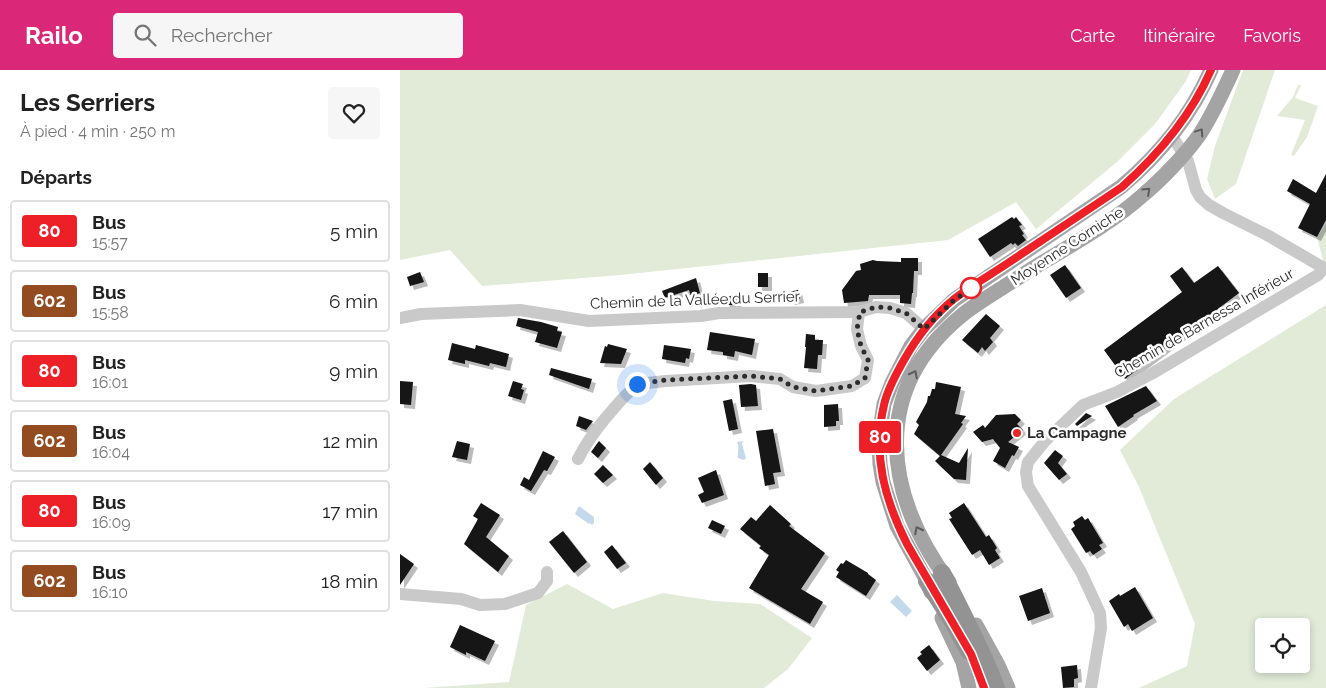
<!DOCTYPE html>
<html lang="fr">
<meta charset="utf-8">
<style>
:root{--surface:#fff;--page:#f6f6f6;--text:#222;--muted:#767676;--line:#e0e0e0;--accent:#db2777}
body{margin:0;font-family:Raleway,sans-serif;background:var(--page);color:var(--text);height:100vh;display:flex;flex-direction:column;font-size:19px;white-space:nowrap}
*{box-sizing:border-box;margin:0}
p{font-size:16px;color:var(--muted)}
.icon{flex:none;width:28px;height:28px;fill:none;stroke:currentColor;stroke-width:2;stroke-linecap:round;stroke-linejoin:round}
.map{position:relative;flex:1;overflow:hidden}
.details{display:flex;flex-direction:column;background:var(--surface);width:400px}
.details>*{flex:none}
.badge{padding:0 10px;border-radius:4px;font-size:18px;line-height:32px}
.tools{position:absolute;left:855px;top:548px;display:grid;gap:10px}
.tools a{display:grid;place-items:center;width:55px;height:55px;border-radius:5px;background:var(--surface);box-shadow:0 2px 8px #0003;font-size:25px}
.you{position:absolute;width:25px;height:25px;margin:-12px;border:4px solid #fff;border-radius:50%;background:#1a73e8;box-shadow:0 0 0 8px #1a73e833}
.map>.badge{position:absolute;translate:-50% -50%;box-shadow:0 0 0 2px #fff}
h2{padding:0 20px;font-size:19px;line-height:45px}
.round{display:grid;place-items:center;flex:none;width:52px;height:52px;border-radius:5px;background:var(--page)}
.head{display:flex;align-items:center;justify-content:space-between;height:85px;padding:0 20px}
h1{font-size:24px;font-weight:700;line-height:38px}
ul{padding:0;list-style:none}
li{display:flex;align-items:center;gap:15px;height:62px;margin:0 10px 8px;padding:0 10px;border:2px solid var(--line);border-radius:5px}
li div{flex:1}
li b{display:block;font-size:19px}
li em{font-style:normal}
li .badge{min-width:55px;font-weight:700;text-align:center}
header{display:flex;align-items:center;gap:30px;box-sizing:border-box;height:70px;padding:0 25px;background:var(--accent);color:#fff}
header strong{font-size:24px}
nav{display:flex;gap:28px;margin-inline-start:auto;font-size:18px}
.search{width:350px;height:45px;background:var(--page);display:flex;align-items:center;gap:12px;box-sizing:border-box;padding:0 18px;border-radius:5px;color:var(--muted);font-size:19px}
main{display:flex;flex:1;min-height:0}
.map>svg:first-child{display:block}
.green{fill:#e1ebd8;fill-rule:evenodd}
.water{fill:#c3d9ec}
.building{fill:#131313;filter:url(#shadow)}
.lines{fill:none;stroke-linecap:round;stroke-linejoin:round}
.minor{stroke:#c9c9c9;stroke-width:12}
.major{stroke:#a4a4a4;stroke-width:15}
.highway{stroke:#939393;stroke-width:18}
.oneway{stroke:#5c5c5c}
.line-casing{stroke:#fff;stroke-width:11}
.line{stroke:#ed2028;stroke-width:8}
.walk{stroke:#2c2c2c;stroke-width:5;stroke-dasharray:0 9}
.stop-dot{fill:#fff;stroke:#ed2028;stroke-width:2.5}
.poi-dot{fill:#ec2526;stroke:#fff;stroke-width:2}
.labels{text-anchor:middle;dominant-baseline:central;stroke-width:5;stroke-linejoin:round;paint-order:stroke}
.street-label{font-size:15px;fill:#2c2c2c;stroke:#fff}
.poi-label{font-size:15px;font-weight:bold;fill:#2c2c2c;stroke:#fff;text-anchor:start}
</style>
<header>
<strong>Railo</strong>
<div class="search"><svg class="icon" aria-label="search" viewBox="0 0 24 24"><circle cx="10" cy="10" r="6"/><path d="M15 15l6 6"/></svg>Rechercher</div>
<nav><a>Carte</a><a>Itinéraire</a><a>Favoris</a></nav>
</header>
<main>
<section class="details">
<div class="head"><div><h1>Les Serriers</h1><p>À pied · 4 min · 250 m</p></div><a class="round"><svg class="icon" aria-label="heart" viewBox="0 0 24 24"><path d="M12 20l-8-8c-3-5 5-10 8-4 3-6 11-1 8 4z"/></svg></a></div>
<h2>Départs</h2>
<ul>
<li><span class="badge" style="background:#ed2028;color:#fff">80</span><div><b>Bus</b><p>15:57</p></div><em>5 min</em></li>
<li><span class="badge" style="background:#934c1f;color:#fff">602</span><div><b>Bus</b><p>15:58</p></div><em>6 min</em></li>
<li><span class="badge" style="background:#ed2028;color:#fff">80</span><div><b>Bus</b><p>16:01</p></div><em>9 min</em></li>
<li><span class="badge" style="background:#934c1f;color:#fff">602</span><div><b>Bus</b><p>16:04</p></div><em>12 min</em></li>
<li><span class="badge" style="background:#ed2028;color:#fff">80</span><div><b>Bus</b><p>16:09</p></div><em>17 min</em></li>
<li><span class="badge" style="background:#934c1f;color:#fff">602</span><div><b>Bus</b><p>16:10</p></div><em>18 min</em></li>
</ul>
</section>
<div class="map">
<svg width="926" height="618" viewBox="0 0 926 618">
<defs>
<filter id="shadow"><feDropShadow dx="4" dy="4" stdDeviation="0" flood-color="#0004"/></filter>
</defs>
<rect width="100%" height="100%" fill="#fff"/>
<g class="green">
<polygon points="0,0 791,0 786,11 755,54 717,92 636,159 616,132 548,170 221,205 82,216 50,180 0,190"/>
<polygon points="843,0 875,0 836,114 815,129 807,109 815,76"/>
<polygon points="898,15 901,15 895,28 918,36 907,67 894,86 891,85 905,50 877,46 893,27"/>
<polygon points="926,154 926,202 917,167"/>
<path d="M926,235V618H739L787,596L795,554L739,417L720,380L774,329ZM864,556H901V594H864Z"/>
<polygon points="167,514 213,539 263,523 314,531 360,534 412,568 388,599 364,618 23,618 109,612 126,535"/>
</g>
<g class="water">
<path d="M343,371L342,374L346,388L344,390L338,388C337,382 340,377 337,372Z"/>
<polygon points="179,436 194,447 194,453 192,455 190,453 189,454 175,444"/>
<polygon points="497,525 512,541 506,547 490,532"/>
</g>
<g class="building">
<polygon points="926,104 926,150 917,167 898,158 910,134 887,121 893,109 916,123"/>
<polygon points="612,147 614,149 616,147 622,155 619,156 624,164 622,165 626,170 618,176 615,173 613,175 611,173 590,187 578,169"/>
<polygon points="501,188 518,188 518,201 514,201 513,223 512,223 511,234 500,233 500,225 469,225 468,231 444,233 442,220 456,201 461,200 460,194 473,190 477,191 501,192"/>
<polygon points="665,195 681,218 666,228 650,205"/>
<polygon points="818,196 839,223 725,309 704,280 782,222 770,206 782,197 794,213"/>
<polygon points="20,202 24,212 10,216 7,207"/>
<rect x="358" y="203" width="10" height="14"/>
<polygon points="296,208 300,223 291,226 289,220 265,228 262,221"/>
<polygon points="398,220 400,229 391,231 389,222"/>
<polygon points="336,225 338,235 326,235 325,227"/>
<polygon points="586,244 600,256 590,268 593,272 585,281 582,277 578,283 562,270"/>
<polygon points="118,248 141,252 158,257 157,261 162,262 157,278 135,272 138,262 116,256"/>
<polygon points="310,262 355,269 352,285 335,281 334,287 323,285 323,282 307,280"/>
<polygon points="406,264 415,265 415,270 423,270 422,285 418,285 417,299 404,298 406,277 405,277"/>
<polygon points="52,273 75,279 76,275 109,284 106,297 90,293 89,296 65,290 65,294 48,290"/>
<polygon points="208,274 227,279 221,294 200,293 205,276 207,277"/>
<polygon points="264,275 291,279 289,289 286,288 285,293 262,289"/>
<polygon points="151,298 192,309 189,319 149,305"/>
<polygon points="0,311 13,312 11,335 0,334"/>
<polygon points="113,311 123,314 121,319 124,320 121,330 108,326"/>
<polygon points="536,312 561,317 555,344 566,346 561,353 563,354 541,385 559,393 568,378 566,410 554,409 535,391 540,386 514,364 519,355 516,352 527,332 528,326 530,326 532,319 535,319"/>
<polygon points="351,314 356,315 358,336 341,337 339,315"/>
<polygon points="746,316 757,331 733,345 734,346 718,357 705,336"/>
<polygon points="332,329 338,359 329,361 323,331"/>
<polygon points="438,334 439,351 436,351 436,356 424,357 424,335"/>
<polygon points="686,343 692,346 677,356 675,354"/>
<polygon points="615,344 621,350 617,354 623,360 608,372 619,377 614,386 612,385 605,398 593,391 600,378 593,369 582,372 573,362 583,355 585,358 596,345"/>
<polygon points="179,346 193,351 186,360 176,356"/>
<polygon points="373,359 381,402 373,403 375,414 365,416 356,361"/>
<polygon points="57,371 70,374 67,390 52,387"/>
<polygon points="199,371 206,378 198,388 191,382"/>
<polygon points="655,380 663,386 658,393 667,404 659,410 644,393"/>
<polygon points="143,381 155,387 147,401 144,400 131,421 120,415 124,407 129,410"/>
<polygon points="250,392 263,408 256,415 243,399"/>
<polygon points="203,395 213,405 203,413 194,404"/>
<polygon points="316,400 324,425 302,433 298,425 304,422 298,408"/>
<polygon points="81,433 100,445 86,467 109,486 98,502 64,474 78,449 73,446"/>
<polygon points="564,433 586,467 589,465 597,478 595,480 600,488 589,495 580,480 572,485 549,449 552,448 549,443"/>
<polygon points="370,435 391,454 389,456 425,483 401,519 423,532 410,554 349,518 369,485 359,478 361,476 340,459 351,447 356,451"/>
<polygon points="682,446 685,450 688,448 703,473 699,475 702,479 693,485 690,481 686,483 671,459 675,456 673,452"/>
<polygon points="312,450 325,456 321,464 308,458"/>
<polygon points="163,461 187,492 174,503 149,472"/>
<polygon points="212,475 226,493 217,499 204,482"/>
<polygon points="0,484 14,494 0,515"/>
<polygon points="446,490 468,503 468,504 476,510 466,526 436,507 439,502 436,500 441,493 443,494"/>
<polygon points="735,517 753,548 732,561 728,554 724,557 709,531 719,524 720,526"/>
<polygon points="642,518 650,543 628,551 619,526"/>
<polygon points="60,555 95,571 85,591 66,582 66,585 50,577"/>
<polygon points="529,575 540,590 527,601 517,588 522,584 520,582"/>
<polygon points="677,595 678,608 674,609 674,617 663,618 661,597"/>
</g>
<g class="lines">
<g class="minor">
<polyline points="0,248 21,244 120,240 189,251 301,246 319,243 459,242 476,237 490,238 506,243 524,259"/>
<path d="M178,389C191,363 216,334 237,314L266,311L351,306L380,309L393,317L416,321L452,316L465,308L468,290L461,276L457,259L459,242"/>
<polyline points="0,524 61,529 80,535 105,534 138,523 147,511 147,502"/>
<polyline points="691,618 701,558 700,543 681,502 628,416 626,402 628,392 645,371 683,335 717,322 753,303 918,205 924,198 867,165 823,143 809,135 800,127 796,120 788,91 772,66"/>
</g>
<g class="major">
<path d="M549,512C485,425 469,322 561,246C574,235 590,226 605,216C620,207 634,197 650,188C682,169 715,150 743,125C762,109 786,84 800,64C813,44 823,22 833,0"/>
<path d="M531,522L527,511L497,456L483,412L480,394L479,375L481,354L484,334L492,313L511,276L524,259L554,230L721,117C759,85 791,46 811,0"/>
<polyline points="542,548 563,592 569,618"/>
<polyline points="576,555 598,595 608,618"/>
</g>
<g class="highway">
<path d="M542,503C561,541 581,578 596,618"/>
<polyline points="527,511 553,552 569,581"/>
</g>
</g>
<defs><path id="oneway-chevron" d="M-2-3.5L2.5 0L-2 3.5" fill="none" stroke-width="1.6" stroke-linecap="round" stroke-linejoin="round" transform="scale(1.25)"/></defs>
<g class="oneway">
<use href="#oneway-chevron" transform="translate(800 62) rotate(-56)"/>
<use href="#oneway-chevron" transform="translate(747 121) rotate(-43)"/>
<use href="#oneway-chevron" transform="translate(514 304) rotate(-63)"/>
<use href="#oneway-chevron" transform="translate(518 460) rotate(-117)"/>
</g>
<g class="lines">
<defs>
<path id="line" d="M584,618L571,584L507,474C485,430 472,385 484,335C487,320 496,304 504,290C517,267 533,246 554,229C572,215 592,204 611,191C648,166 685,142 722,117C759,84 791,46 811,0"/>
</defs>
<use href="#line" class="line-casing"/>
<use href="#line" class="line"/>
<polyline class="walk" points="237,314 266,310 351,306 380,309 393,317 416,321 452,316 465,308 468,290 461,276 457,259 460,242 476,237 490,238 506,243 524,259 554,230 576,215 571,218"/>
</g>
<circle class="stop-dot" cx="571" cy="218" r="10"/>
<circle class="poi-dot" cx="617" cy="363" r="5"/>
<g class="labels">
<g class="street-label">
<text transform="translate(667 176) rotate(-33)">Moyenne Corniche</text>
<text transform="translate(295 230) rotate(-2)">Chemin de la Vallée du Serrier</text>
<text transform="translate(804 253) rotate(-30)">Chemin de Barnessa Inférieur</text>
</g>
<g class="poi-label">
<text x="627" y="363">La Campagne</text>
</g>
</g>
</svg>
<div class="tools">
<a><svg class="icon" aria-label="locate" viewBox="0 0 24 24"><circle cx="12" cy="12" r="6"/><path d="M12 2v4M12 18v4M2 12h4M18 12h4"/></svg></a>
</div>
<div class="you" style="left:237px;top:314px"></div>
<b class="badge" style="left:480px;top:367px;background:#ed2028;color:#fff">80</b>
</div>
</main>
